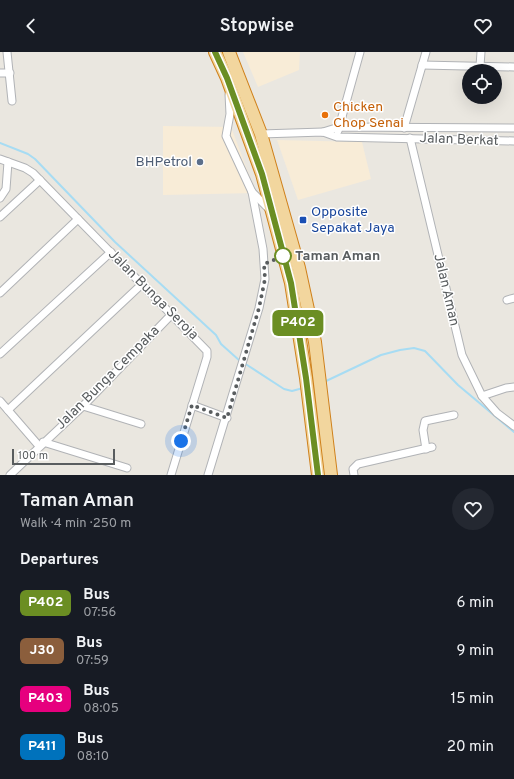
<!DOCTYPE html>
<meta charset="utf-8">
<style>
:root{--surface:#171b24;--page:#242831;--text:#f1f3f6;--muted:#9ea1a6}
body{margin:0;font-family:Overpass,sans-serif;background:var(--page);color:var(--text);height:100vh;display:flex;flex-direction:column;font-size:15px;white-space:nowrap}
*{box-sizing:border-box;margin:0}
p{font-size:13px;color:var(--muted)}
.icon{flex:none;width:22px;height:22px;fill:none;stroke:currentColor;stroke-width:2;stroke-linecap:round;stroke-linejoin:round}
.map{position:relative;height:423px;overflow:hidden}
.drawer{display:flex;flex-direction:column;background:var(--surface);flex:1}
.drawer>*{flex:none}
.badge{padding:0 8px;border-radius:6px;font-size:14px;line-height:26px}
.controls{position:absolute;left:462px;top:12px;display:grid;gap:8px}
.controls a{display:grid;place-items:center;width:40px;height:40px;border-radius:50%;background:var(--surface);box-shadow:0 4px 16px #0002;font-size:20px}
.scale{position:absolute;left:12px;bottom:10px;width:103px;box-sizing:border-box;padding-left:4px;border:2px solid #595d5f;border-top:0;font-size:11px;line-height:14px;white-space:nowrap;color:#595d5f;-webkit-text-stroke:3px #fff;paint-order:stroke}
.you{position:absolute;width:20px;height:20px;margin:-10px;border:3px solid #fff;border-radius:50%;background:#1a73e8;box-shadow:0 0 0 6px #1a73e833}
.map>.badge{position:absolute;translate:-50% -50%;box-shadow:0 0 0 2px #fff}
h2{padding:0 20px;font-size:15px;line-height:36px}
.round{display:grid;place-items:center;flex:none;width:42px;height:42px;border-radius:21px;background:var(--page)}
.overview{display:flex;align-items:center;justify-content:space-between;height:68px;padding:0 20px}
h1{font-size:19px;font-weight:600;line-height:30px}
ul{padding:0;list-style:none}
li{display:flex;align-items:center;gap:12px;height:48px;padding:0 20px}
li div{flex:1}
li b{display:block;font-size:15px}
li em{font-style:normal}
li .badge{min-width:44px;font-weight:700;text-align:center}
header{display:flex;justify-content:space-between;align-items:center;height:52px;padding:0 20px;background:var(--surface);font-size:18px;font-weight:600}
.map>svg:first-child{display:block}
.commercial{fill:#f8ecd7}
.lines{fill:none;stroke-linecap:round;stroke-linejoin:round}
.stream{stroke:#a7dcf3;stroke-width:2}
.minor-casing{stroke:#b1b3b6;stroke-width:9}
.trunk-casing{stroke:#cf801b;stroke-width:14}
.minor{stroke:#fff;stroke-width:7}
.trunk{stroke:#f2d69e;stroke-width:12}
.line-casing{stroke:#fff;stroke-width:9}
.line{stroke:#6b8e23;stroke-width:6}
.walk{stroke:#595d5f;stroke-width:4;stroke-dasharray:0 7.2}
.food-dot{fill:#e8710a;stroke:#fff;stroke-width:1.5}
.service-dot{fill:#5c6f8a;stroke:#fff;stroke-width:1.5}
.transit-dot{fill:#1a4fb4;stroke:#fff;stroke-width:1.5}
.stop-dot{fill:#fff;stroke:#6b8e23;stroke-width:2}
.labels{text-anchor:middle;dominant-baseline:central;stroke-width:3;stroke-linejoin:round;paint-order:stroke}
.food-label{font-size:14px;fill:#c56008;stroke:#fff;text-anchor:start}
.street-label{font-size:14px;fill:#595d5f;stroke:#fff}
.service-label{font-size:14px;fill:#4e5e75;stroke:#fff;text-anchor:end}
.transit-label{font-size:14px;fill:#164399;stroke:#fff;text-anchor:start}
.stop-label{font-size:14px;font-weight:bold;fill:#595d5f;stroke:#fff;text-anchor:start}
</style>
<header><svg class="icon" aria-label="back" viewBox="0 0 24 24"><path d="M15 5l-7 7 7 7"/></svg>Stopwise<svg class="icon" aria-label="heart" viewBox="0 0 24 24"><path d="M12 20l-8-8c-3-5 5-10 8-4 3-6 11-1 8 4z"/></svg></header>
<div class="map">
<svg width="514" height="423" viewBox="0 0 514 423">
<rect width="100%" height="100%" fill="#eae7e0"/>
<g class="commercial">
<polygon points="243,0 300,0 299,18 258,35"/>
<polygon points="163,74 231,75 256,141 163,143"/>
<polygon points="277,88 362,90 371,127 298,148"/>
</g>
<g class="lines">
<g class="stream">
<polyline points="0,91 28,102 35,107 115,190 216,283 221,292 240,309"/>
<polyline points="244,311 284,337 292,339 303,336"/>
<polyline points="324,330 381,303 400,298 414,296 425,299 458,333 514,380"/>
</g>
<defs>
<g id="minor">
<polyline points="7,0 12,49"/>
<polyline points="422,13 514,15"/>
<polyline points="480,14 481,0"/>
<polyline points="0,21 10,21"/>
<polyline points="229,42 230,62 226,84 252,140 270,158"/>
<polyline points="404,76 426,0"/>
<polyline points="338,79 360,0"/>
<polyline points="323,80 339,75 514,76"/>
<polyline points="261,82 323,80 337,85 514,89"/>
<polyline points="410,86 462,303 482,344 497,361 514,374"/>
<polyline points="0,107 25,116 33,121 207,299 207,305 171,423"/>
<polyline points="0,146 6,137 8,110"/>
<polyline points="0,165 40,128"/>
<polyline points="0,241 78,167"/>
<polyline points="507,248 514,246"/>
<polyline points="0,302 111,200"/>
<polyline points="482,344 506,336 514,335"/>
<polyline points="0,349 39,394"/>
<polyline points="192,353 227,366"/>
<polyline points="83,354 141,372"/>
<polyline points="8,358 142,232"/>
<polyline points="43,390 127,416"/>
<polyline points="426,397 423,378 425,369 454,363"/>
<polyline points="10,423 83,354 171,263"/>
<polyline points="208,423 259,256 265,227 263,197 252,140"/>
<polyline points="354,423 353,417 358,412 432,395"/>
</g>
<g id="trunk">
<polyline points="215,0 227,26 262,122 291,231 306,326 318,423"/>
<polyline points="229,0 261,82 299,216 315,290 331,423"/>
</g>
</defs>
<use href="#minor" class="minor-casing"/>
<use href="#trunk" class="trunk-casing"/>
<use href="#minor" class="minor"/>
<use href="#trunk" class="trunk"/>
</g>
<g class="lines">
<defs>
<polyline id="line" points="215,0 227,26 262,122 291,231 306,326 318,423"/>
</defs>
<use href="#line" class="line-casing"/>
<use href="#line" class="line"/>
<polyline class="walk" points="181,389 192,353 227,366 259,256 265,227 264,212 283,204"/>
</g>
<circle class="food-dot" cx="325" cy="63" r="4"/>
<circle class="service-dot" cx="200" cy="110" r="4"/>
<rect class="transit-dot" x="299" y="164" width="8" height="8" rx="2"/>
<circle class="stop-dot" cx="283" cy="204" r="8"/>
<g class="labels">
<g class="food-label">
<text x="333" y="55">Chicken<tspan x="333" dy="16">Chop Senai</tspan></text>
</g>
<g class="street-label">
<text transform="translate(459 88) rotate(2)">Jalan Berkat</text>
<text transform="translate(446 238) rotate(77)">Jalan Aman</text>
<text transform="translate(153 243) rotate(45)">Jalan Bunga Seroja</text>
<text transform="translate(108 326) rotate(-45)">Jalan Bunga Cempaka</text>
</g>
<g class="service-label">
<text x="192" y="110">BHPetrol</text>
</g>
<g class="transit-label">
<text x="311" y="160">Opposite<tspan x="311" dy="16">Sepakat Jaya</tspan></text>
</g>
<g class="stop-label">
<text x="295" y="204">Taman Aman</text>
</g>
</g>
</svg>
<div class="controls">
<a><svg class="icon" aria-label="locate" viewBox="0 0 24 24"><circle cx="12" cy="12" r="6"/><path d="M12 2v4M12 18v4M2 12h4M18 12h4"/></svg></a>
</div>
<div class="scale">100 m</div>
<div class="you" style="left:181px;top:389px"></div>
<b class="badge" style="left:298px;top:271px;background:#6b8e23;color:#fff">P402</b>
</div>
<section class="drawer">
<div class="overview"><div><h1>Taman Aman</h1><p>Walk · 4 min · 250 m</p></div><a class="round"><svg class="icon" aria-label="heart" viewBox="0 0 24 24"><path d="M12 20l-8-8c-3-5 5-10 8-4 3-6 11-1 8 4z"/></svg></a></div>
<h2>Departures</h2>
<ul>
<li><span class="badge" style="background:#6b8e23;color:#fff">P402</span><div><b>Bus</b><p>07:56</p></div><em>6 min</em></li>
<li><span class="badge" style="background:#8b5e3c;color:#fff">J30</span><div><b>Bus</b><p>07:59</p></div><em>9 min</em></li>
<li><span class="badge" style="background:#e6007e;color:#fff">P403</span><div><b>Bus</b><p>08:05</p></div><em>15 min</em></li>
<li><span class="badge" style="background:#0072bc;color:#fff">P411</span><div><b>Bus</b><p>08:10</p></div><em>20 min</em></li>
</ul>
</section>
